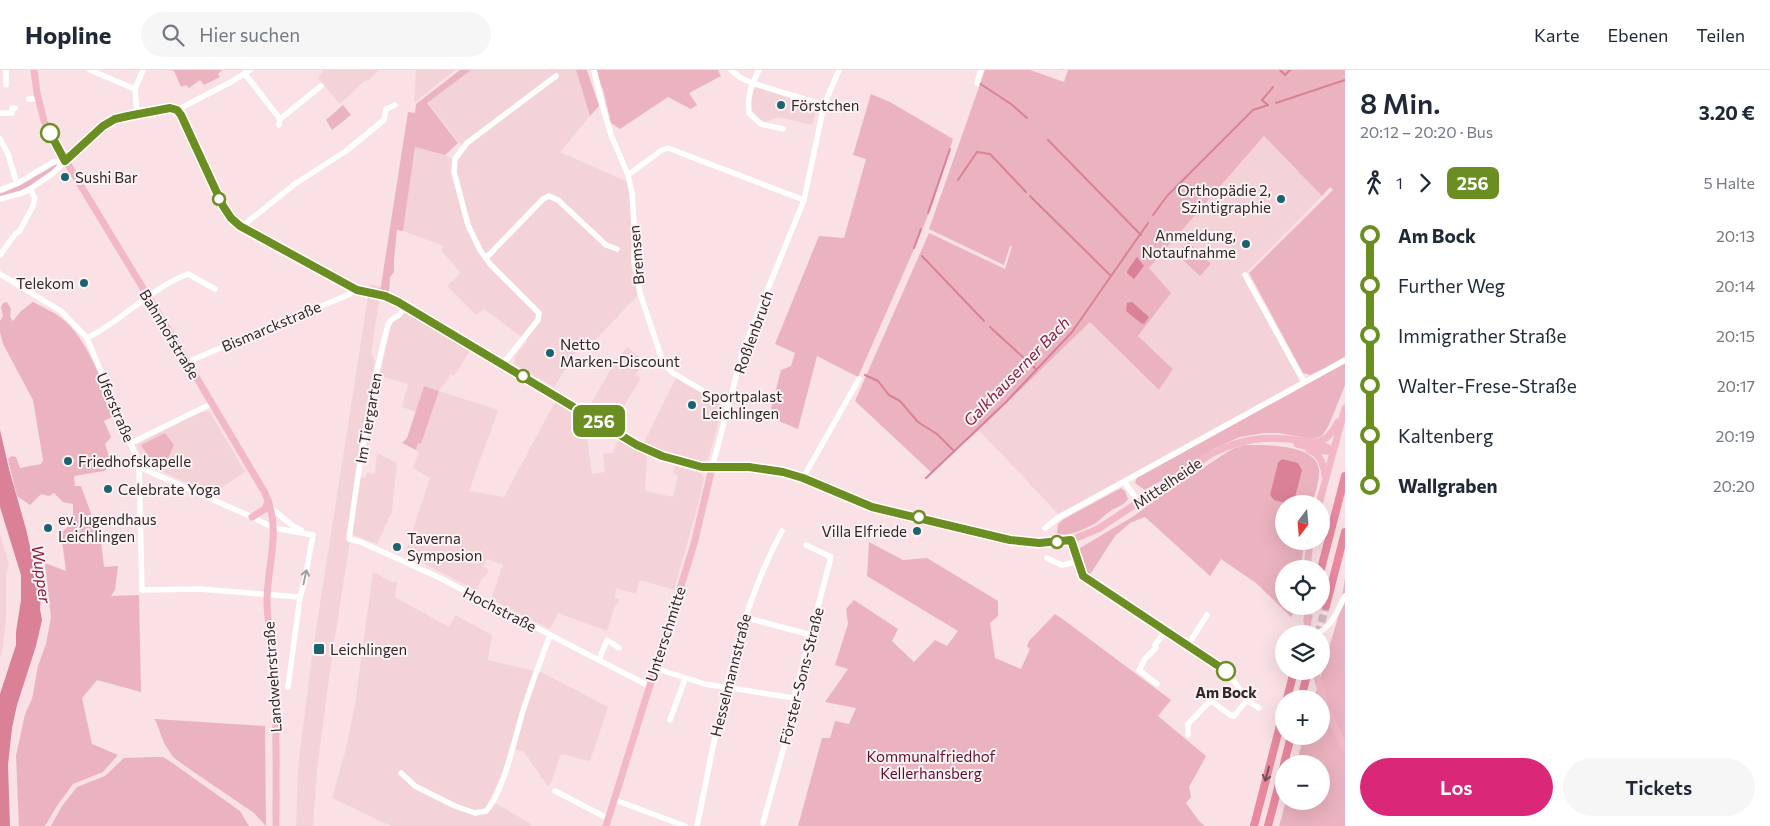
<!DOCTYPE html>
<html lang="de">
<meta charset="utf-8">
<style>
:root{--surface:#fff;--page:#f6f6f7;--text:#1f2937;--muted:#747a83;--line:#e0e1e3;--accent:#db2777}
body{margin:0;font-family:Commissioner,sans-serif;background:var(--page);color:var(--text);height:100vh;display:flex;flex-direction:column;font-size:19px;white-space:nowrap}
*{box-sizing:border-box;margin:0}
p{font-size:16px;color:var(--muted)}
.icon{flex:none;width:28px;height:28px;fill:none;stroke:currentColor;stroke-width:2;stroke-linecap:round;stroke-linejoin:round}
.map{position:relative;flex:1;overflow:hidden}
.panel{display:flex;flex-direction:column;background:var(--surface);width:425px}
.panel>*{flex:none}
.badge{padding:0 10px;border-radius:8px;font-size:18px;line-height:32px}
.needle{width:32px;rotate:196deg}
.fabs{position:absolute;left:1275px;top:425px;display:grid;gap:10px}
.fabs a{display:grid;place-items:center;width:55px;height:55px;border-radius:50%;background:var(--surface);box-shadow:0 5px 20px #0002;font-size:25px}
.map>.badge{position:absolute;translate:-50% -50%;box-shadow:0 0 0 2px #fff}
.legs{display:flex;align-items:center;gap:8px;height:55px;padding:0 15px;font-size:16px}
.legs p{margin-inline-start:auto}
.headline{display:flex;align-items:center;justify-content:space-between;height:85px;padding:0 15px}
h1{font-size:28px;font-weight:600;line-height:38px}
.cta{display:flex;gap:10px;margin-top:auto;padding:10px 15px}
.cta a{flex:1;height:58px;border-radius:30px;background:var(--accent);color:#fff;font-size:20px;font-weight:600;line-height:58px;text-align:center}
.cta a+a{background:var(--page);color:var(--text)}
ul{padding:0 15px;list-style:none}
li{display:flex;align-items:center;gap:18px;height:50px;font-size:19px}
li i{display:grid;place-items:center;width:8px;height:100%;margin:0 6px;background:currentColor}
li i::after{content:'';width:12px;height:12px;margin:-6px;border:4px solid;border-radius:50%;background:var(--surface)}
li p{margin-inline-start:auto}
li:first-child i{background:linear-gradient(#0000 50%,currentColor 0)}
li:last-child i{background:linear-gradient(currentColor 50%,#0000 0)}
header{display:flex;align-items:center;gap:30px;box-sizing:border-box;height:70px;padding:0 25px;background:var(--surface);border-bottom:1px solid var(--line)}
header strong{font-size:24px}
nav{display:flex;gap:28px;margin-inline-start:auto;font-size:18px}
.search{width:350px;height:45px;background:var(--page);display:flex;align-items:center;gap:12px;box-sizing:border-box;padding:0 18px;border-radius:28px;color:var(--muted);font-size:19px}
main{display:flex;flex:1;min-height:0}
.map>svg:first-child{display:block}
.built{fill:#f3d2d8}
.green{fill:#ebb3bf}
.water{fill:#da8197}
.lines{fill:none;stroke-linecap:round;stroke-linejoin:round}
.stream{stroke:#da8197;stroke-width:2}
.minor-tunnel{stroke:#d2bcc0;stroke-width:5.5;stroke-dasharray:5.5 3;stroke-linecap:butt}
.highway-tunnel{stroke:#d2bcc0;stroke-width:8;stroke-dasharray:8 4;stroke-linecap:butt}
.minor{stroke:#fff;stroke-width:5.5}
.major{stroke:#f2b8c6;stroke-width:7}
.highway{stroke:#e989a0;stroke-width:8}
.oneway{stroke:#a39e9f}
.oneway2{stroke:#7b4f59}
.line-1-casing{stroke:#fff;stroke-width:11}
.line-1{stroke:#6b8e23;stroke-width:8}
.poi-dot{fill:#1b6372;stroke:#fdf3f4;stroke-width:2}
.stop-1-dot{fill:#fff;stroke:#6b8e23;stroke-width:2.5}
.labels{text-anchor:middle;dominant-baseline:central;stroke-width:4;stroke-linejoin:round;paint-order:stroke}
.poi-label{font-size:15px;fill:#32282a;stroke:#fdf3f4;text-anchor:start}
.street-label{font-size:15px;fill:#32282a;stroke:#fdf3f4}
.stop-label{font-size:15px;font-weight:bold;fill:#32282a;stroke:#fdf3f4}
.park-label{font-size:15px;fill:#5f0f2d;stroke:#fdf3f4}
.water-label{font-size:16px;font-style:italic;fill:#861d42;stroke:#fdf3f4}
</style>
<header>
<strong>Hopline</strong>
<div class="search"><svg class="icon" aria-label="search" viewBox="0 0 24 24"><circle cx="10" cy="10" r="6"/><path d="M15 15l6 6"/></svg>Hier suchen</div>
<nav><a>Karte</a><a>Ebenen</a><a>Teilen</a></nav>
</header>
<main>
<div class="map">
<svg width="1345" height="756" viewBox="0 0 1345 756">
<rect width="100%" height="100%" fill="#fae1e6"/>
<g class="built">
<polygon points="324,0 379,0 370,9 363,12 340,34 318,8"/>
<polygon points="416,0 455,0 414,33"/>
<polygon points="471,0 576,0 590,46 560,82 628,112 631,123 631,195 639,224 584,282 579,277 554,317 515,295 515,286 527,271 484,239 476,245 447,216 461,203 441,180 444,176 403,161 415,77 445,85 457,91 465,80 427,32"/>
<polygon points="757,17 815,37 817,40 812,55 778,47 765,52 759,49 752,40 751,34 753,20"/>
<polygon points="1264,66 1322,126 1243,206 1300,311 1058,444 979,360 1090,251 1159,320 1173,299 1138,266 1149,251 1148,199"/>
<polygon points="370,214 381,217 371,284 375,291 359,378 352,452 360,407 365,408 367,403 375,404 377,383 397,393 392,441 377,474 351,464 332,586 317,699 313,756 296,756 298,697 313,579"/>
<polygon points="405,242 470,281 454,306 451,304 439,321 498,340 469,421 504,427 555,332 594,355 587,368 592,404 605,402 603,384 612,383 619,370 647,386 645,421 673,427 678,406 673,404 675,396 701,403 704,408 698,435 674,520 644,511 639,511 636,524 616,518 615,528 619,529 618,534 615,535 607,561 558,543 550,559 491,529 503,495 487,489 483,496 489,500 484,508 482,508 476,520 405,484 430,408 413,398 419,382 416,380 418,373 421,374 439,321 424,316 416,342 402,337 408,314 380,306 391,253 400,248"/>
<polygon points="627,277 644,291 636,304 641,308 613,354 588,339 616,290"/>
<polygon points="676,308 721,334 721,343 708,390 701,392 670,384 644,373"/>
<polygon points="209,341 245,402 221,418 218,425 178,409 150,395 143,388 136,375 196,343"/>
<polygon points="0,464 9,495 6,504 6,550 2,582 0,589"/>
<polygon points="373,502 392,512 397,512 395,527 449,557 455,545 492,565 488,590 543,603 608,637 590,691 561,684 550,715 547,715 524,682 510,677 502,703 486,737 497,734 531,754 530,756 391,756 332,728 345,682 355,634"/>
</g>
<g class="green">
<polygon points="169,0 222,0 218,4 220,7 204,15 200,10 189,18 186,15 181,17 174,1"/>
<polygon points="460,0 471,0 427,33 458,73 445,85 415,77 403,161 397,160 394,190 394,202 390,207 389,223 380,222 408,42 415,43 416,34"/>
<polygon points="576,0 587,0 599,36 590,46"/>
<polygon points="596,0 718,0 721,6 689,23 697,35 691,39 668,27 620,59 611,53 604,23"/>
<polygon points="985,0 1030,0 1064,12 1068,0 1345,0 1345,289 1310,305 1303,303 1249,203 1333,120 1330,117 1322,126 1264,66 1149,198 1171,223 1138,266 1173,299 1159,320 1090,252 979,360 954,381 932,403 855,331 929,163 1005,199 1012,176 1010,176 1004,195 929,159"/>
<polygon points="871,24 890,32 953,69 933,133 915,177 858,307 817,286 798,359 769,347 781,300 791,296 795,283 775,274 819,166 844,168 866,89 853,85"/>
<polygon points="343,35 351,45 332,60 326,50"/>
<path d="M57,94L58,95C43,111 23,123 0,126V124L19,116Z"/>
<polygon points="1188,172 1211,194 1200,206 1177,184"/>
<path d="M7,232L11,239L10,247L13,251L21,241L33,232C42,237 52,241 60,247C86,265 104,316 116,345L104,351L111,367L105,374L112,396L104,401L74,406L75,416H81L101,471L104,497L118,496L115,520L111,526L139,525L141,622L97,610L82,628L92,674L118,685L103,702L73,714L57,736L45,756H19L16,686L25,644L32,629L38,596L46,574L51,548L45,493L66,501L61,463L73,452V434L63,432L54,423L49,426L41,424L30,435L17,426L8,389L11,386L16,387L20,398L41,394L43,390L33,330L3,274L0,262V251L3,246L1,237L3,233Z"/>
<polygon points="1345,293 1345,315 1329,355 1322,366 1313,369 1278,363 1264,363 1240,367 1215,378 1181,400 1145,420 1135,413 1137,408"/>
<polygon points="424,316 439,321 421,374 418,373 416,380 402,373 407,368"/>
<polygon points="165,363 174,375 164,397 152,391 141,375"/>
<path d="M1245,375C1264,375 1316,374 1319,399C1320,410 1315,423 1312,434H1284V471H1304L1301,499H1284V536H1298L1291,547L1256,513L1221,489L1210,506L1145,447L1130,453L1115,466L1089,506L1084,501L1078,481L1080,478L1134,446L1160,426L1232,379Z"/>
<path d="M1121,418L1125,421L1128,429C1124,436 1115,437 1109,442C1104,445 1100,451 1094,454C1085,459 1066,468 1057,463L1058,454L1064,449Z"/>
<polygon points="869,472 903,490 927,488 998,531 998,546 990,553 995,588 1021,599 1030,579 1027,576 1029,571 1055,544 1064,550 1171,630 1158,646 1206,686 1189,717 1191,727 1186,733 1199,751 1205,756 798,756 822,668 830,668 835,651 849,654 856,638 825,632 848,599 835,595 848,554 846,539 854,530 898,559 892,571 914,592 935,570 947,576 958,561 867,506"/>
<polygon points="1345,508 1345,756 1279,756 1286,731 1321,731 1321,694 1296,694 1304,666 1321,666 1321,629 1314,629 1339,544"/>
<polygon points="155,649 265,656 266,756 254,743 185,696 173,687 164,673"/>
<polygon points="153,687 163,687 171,692 240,741 249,756 51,756 62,736 77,717 105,706 124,688"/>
</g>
<g class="water">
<polygon points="1137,187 1144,196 1134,209 1127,203 1127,201"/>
<polygon points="1132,232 1149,247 1144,254 1141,253 1127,242 1126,240 1127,233"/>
<polygon points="0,360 9,399 26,459 41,525 40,539 42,550 36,576 17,635 12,658 8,695 10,756 0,756 0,624 16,575 16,562 21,530 21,505 0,437"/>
<polygon points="1282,389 1298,393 1302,400 1294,431 1289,434 1274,430 1270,425 1278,393"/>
</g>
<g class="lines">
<g class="stream">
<polyline points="1280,0 1285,5 1290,0"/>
<polyline points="979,13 1011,34 1027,48"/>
<polyline points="1276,33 1345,10"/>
<polyline points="1268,35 1262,30 1273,17"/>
<polyline points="1048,70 1141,165"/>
<polyline points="958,110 977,82 990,84 1026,122"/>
<polyline points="1030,126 1111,206"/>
<polyline points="928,143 950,79"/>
<polyline points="1153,145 1167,126 1253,40 1268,35"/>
<polyline points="914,178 921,159"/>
<polyline points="922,186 984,251"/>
<polyline points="990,257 1036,299"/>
<polyline points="865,305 878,311 889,325 900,331 918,352 937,364 953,380"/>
<polyline points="926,408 1007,331 1072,262 1148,153"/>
</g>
<polyline class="minor-tunnel" points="366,223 385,226"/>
<g class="highway-tunnel">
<polyline points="1304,564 1311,536"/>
<polyline points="1318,564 1326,536"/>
<polyline points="1306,609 1308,601"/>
</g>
<g class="minor">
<polyline points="6,0 6,15"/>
<polyline points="90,0 135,19"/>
<polyline points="594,0 602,34 611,65 628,105 632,123 635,172 634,190 637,207 640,223 661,286 666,296 673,303 729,336"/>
<polyline points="731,0 741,8 752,13 824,35"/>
<path d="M759,0C751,15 747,26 749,43L761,54L783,59"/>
<polyline points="245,4 280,49"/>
<polyline points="977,13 981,0"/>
<polyline points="29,29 38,29"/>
<polyline points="177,40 181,45 223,136 235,152 354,219 366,223"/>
<polyline points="0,43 12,43 12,38 15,38"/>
<polyline points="137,44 135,19 143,0"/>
<polyline points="279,55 280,49 321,16"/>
<polyline points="0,69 8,84 16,111"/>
<polyline points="628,105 662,80 668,78 804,130"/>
<polyline points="0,120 18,113 53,92 65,91"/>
<polyline points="0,129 22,123 30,119 53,103 103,56 115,49 166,39 177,40 231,12 250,0"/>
<polyline points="241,157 295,114 346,81 384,50 386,39 395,35"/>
<polyline points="0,185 16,163 19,162 33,136 35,128 30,119"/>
<polyline points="486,188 543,129 549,126 558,130 606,175 617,179"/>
<polyline points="0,204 61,241 87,268 137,389 139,397 142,520 199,519 300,527"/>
<polyline points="1245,205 1304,312"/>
<polyline points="385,226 415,241 648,381 702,397 712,398 743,280 804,130 824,35 839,0"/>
<path d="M405,236L399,245L391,250L388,255C369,325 359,397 349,469L361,472L438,507L649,616"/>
<path d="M87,268C123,250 151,218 188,204L215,219"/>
<polyline points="187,292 343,227 350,224 354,219"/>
<polyline points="503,294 538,250 539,243 490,194 480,180 468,155 454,102 455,89 467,73 556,6"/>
<polyline points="131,373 211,334"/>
<polyline points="139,397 252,447 274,458 313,465"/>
<polyline points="803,408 859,309"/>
<polyline points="1124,412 1139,432"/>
<polyline points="271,438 293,456 301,460"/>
<polyline points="1045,458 1058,448 1345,290"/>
<polyline points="1071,470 1083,506 1226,602 1251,633 1259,638"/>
<polyline points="1047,488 1062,495 1077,492"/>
<polyline points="744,547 811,565"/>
<path d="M1315,564C1332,558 1337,541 1345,526"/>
<polyline points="1188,575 1207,545"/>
<polyline points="599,590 607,570 619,578"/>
<polyline points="654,598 705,614 794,628"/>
<polyline points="1157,614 1139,600 1145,589 1156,578 1155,575 1166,560"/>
<polyline points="288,617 300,527 305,509 313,465"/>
<polyline points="670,650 685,609"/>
<polyline points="1188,665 1188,654 1209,632 1213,632 1230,645 1234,646 1248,629"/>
<path d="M401,703L415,716L455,736L475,743L486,741C504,722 515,667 523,641C531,615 541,590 550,565"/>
<polyline points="555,721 609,749"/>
<polyline points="615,730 685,756"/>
<polyline points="763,753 785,673 794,628 831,487 806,475"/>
<path d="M697,756C718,655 733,552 782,461"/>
</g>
<g class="major">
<path d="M34,0L37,23L44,51L58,78L172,266L265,423C283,462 266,495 267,535C268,558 273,581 274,604C277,654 276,705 276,756"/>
<path d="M1316,372C1328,370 1332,362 1338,352"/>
<polyline points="1297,374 1323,381 1333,381"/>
<path d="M1309,380C1321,385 1323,393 1325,405"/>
<polyline points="1319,434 1345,338"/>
<polyline points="252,447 265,439 268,431"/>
<polyline points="1307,499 1310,471"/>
<polyline points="1307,536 1308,564"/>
<polyline points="1315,601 1327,640 1345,679"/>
<path d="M606,756L694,474L712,398L749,397L770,399L803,408L872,437L1010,470L1039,473L1071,470L1098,459L1211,384C1241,368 1270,365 1304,371C1315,373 1324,374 1333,381"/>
</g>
<g class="highway">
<polyline points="1321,499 1345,406"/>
<polyline points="1326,536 1345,462"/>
<polyline points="1287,629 1294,601"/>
<polyline points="1301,629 1306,609"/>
<polyline points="1284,694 1291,666"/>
<polyline points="1254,756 1284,640"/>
<polyline points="1268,756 1284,695"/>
</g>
</g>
<defs><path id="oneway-shaft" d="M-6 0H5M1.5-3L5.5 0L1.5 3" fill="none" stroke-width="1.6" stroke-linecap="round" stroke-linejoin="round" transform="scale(1.25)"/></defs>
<use class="oneway" href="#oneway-shaft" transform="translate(305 507) rotate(-78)"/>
<use class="oneway2" href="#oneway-shaft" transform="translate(1267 704) rotate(105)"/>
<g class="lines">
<defs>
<polyline id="line-1" points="50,63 65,91 103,56 115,49 128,46 170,38 177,40 181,45 223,136 231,148 240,156 357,220 385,226 398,232 637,375 662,386 702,397 749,397 783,402 803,408 872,437 1010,470 1039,473 1071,470 1083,506 1226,601"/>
</defs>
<use href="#line-1" class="line-1-casing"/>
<use href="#line-1" class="line-1"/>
</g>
<g class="poi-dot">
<circle cx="781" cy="35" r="5"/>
<circle cx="65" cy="107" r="5"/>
<circle cx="1281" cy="129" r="5"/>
<circle cx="1246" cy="174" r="5"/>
<circle cx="84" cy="213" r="5"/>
<circle cx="550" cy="283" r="5"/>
<circle cx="692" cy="335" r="5"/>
<circle cx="68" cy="391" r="5"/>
<circle cx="108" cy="419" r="5"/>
<circle cx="48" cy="458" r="5"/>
<circle cx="917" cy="461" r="5"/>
<circle cx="397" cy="477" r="5"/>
<rect x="313" y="573" width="12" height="12" rx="2.5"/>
</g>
<g class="stop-1-dot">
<circle cx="50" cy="63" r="9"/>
<circle cx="219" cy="129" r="6"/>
<circle cx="523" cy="306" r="6"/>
<circle cx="919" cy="447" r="6"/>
<circle cx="1057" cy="472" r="6"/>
<circle cx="1226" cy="601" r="9"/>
</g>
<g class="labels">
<g class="poi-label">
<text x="791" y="35">Förstchen</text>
<text x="75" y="107">Sushi Bar</text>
<text x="1271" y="120" text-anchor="end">Orthopädie 2,<tspan x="1271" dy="17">Szintigraphie</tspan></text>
<text x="1236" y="165" text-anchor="end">Anmeldung,<tspan x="1236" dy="17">Notaufnahme</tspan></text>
<text x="74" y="213" text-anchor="end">Telekom</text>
<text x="560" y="274">Netto<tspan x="560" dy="17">Marken-Discount</tspan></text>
<text x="702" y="326">Sportpalast<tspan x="702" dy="17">Leichlingen</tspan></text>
<text x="78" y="391">Friedhofskapelle</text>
<text x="118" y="419">Celebrate Yoga</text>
<text x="58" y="449">ev. Jugendhaus<tspan x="58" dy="17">Leichlingen</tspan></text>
<text x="907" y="461" text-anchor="end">Villa Elfriede</text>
<text x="407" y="468">Taverna<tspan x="407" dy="17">Symposion</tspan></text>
<text x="330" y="579">Leichlingen</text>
</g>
<g class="street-label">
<text transform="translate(636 185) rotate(-95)">Bremsen</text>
<text transform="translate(271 256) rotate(-23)">Bismarckstraße</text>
<text transform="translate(753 262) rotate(-70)">Roßlenbruch</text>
<text transform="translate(170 264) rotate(59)">Bahnhofstraße</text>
<text transform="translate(116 337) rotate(67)">Uferstraße</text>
<text transform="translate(368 348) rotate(-80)">Im Tiergarten</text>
<text transform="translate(1167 413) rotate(-34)">Mittelheide</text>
<text transform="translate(500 539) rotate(27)">Hochstraße</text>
<text transform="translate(665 564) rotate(-72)">Unterschmitte</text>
<text transform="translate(730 605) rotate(-76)">Hesselmannstraße</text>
<text transform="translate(801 606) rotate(-76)">Förster-Sons-Straße</text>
<text transform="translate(272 607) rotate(-94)">Landwehrstraße</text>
</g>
<g class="stop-label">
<text x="1226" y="622">Am Bock</text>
</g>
<g class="park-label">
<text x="931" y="686">Kommunalfriedhof<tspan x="931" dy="17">Kellerhansberg</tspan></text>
</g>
<g class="water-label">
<text transform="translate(1016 301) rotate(-46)">Galkhauserner Bach</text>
<text transform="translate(42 504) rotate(82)">Wupper</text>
</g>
</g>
</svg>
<div class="fabs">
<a><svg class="needle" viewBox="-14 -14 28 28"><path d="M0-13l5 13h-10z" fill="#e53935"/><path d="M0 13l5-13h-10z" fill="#747a83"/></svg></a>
<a><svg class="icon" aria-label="locate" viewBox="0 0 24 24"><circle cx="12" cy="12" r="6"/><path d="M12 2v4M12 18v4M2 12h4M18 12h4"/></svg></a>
<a><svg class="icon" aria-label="layers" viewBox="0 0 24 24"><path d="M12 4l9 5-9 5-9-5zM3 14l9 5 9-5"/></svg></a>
<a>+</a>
<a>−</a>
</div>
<b class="badge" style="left:599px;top:351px;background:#6b8e23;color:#fff">256</b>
</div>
<section class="panel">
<div class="headline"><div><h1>8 Min.</h1><p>20:12 – 20:20 · Bus</p></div><b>3.20 €</b></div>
<div class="legs"><svg class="icon" aria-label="walk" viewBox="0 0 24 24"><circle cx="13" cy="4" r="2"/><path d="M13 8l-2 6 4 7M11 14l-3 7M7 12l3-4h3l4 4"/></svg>1<svg class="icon" aria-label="forward" viewBox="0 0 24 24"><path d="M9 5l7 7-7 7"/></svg><b class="badge" style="background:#6b8e23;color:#fff">256</b><p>5 Halte</p></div>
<ul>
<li><i style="color:#6b8e23"></i><b>Am Bock</b><p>20:13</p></li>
<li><i style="color:#6b8e23"></i><span>Further Weg</span><p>20:14</p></li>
<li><i style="color:#6b8e23"></i><span>Immigrather Straße</span><p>20:15</p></li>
<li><i style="color:#6b8e23"></i><span>Walter-Frese-Straße</span><p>20:17</p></li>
<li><i style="color:#6b8e23"></i><span>Kaltenberg</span><p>20:19</p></li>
<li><i style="color:#6b8e23"></i><b>Wallgraben</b><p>20:20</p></li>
</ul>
<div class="cta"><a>Los</a><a>Tickets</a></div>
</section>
</main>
